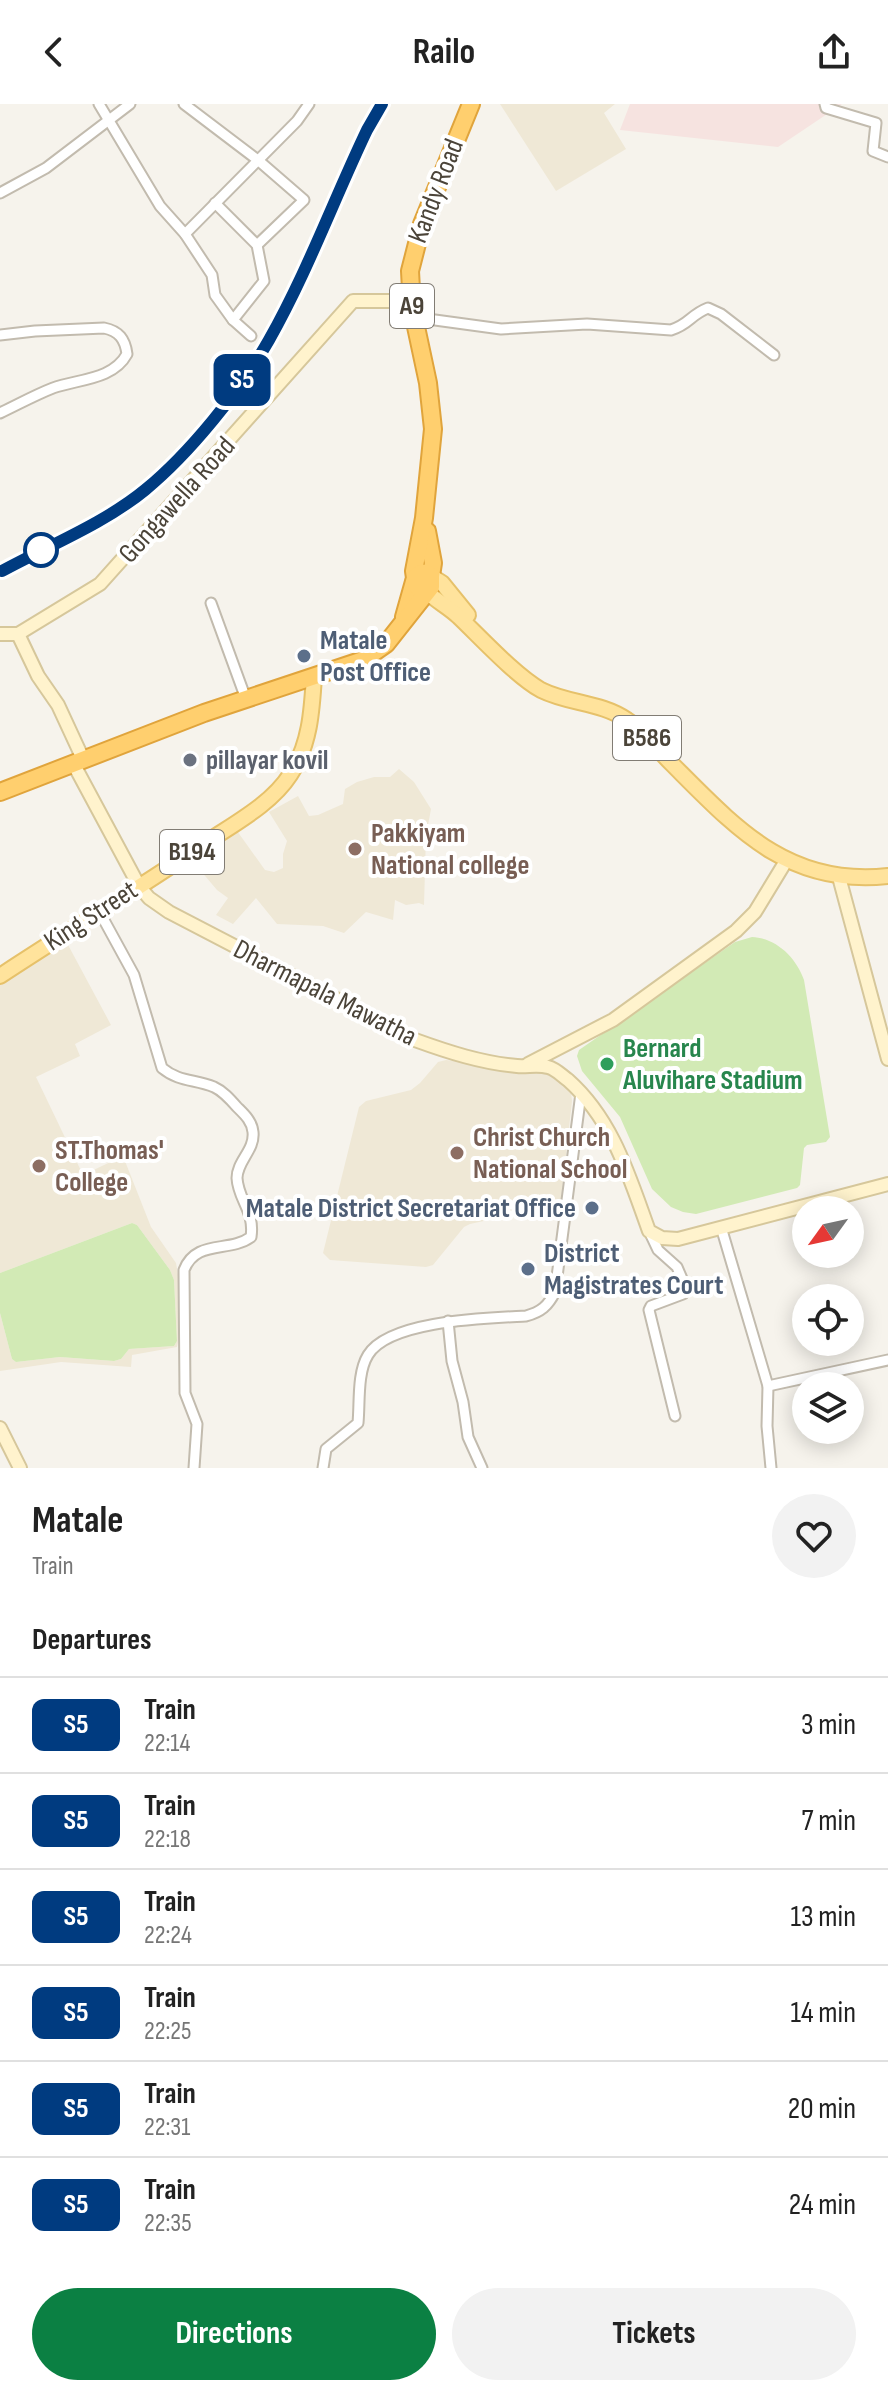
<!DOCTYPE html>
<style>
:root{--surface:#fff;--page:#f2f2f2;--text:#222;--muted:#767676;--line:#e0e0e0;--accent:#0b8043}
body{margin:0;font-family:"Sofia Sans Condensed",sans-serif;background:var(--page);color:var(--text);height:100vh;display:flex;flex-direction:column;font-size:30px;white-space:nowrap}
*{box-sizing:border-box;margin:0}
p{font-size:26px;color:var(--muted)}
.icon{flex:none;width:44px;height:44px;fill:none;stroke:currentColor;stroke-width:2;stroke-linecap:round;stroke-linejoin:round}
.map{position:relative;height:1364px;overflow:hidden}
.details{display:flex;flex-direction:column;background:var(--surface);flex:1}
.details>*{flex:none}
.badge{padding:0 16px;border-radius:12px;font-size:28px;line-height:52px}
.needle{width:52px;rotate:237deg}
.tools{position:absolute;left:792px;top:1092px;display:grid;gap:16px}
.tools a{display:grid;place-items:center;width:72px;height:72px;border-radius:50%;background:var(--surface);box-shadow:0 4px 20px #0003;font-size:40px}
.map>.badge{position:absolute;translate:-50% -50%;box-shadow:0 0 0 4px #fff}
h2{padding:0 32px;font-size:30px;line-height:72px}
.round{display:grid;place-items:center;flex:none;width:84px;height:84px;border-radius:42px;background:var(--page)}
.headline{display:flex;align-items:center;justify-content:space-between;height:136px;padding:0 32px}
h1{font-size:38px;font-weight:700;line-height:60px}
.cta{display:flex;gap:16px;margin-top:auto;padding:16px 32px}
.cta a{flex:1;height:92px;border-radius:48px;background:var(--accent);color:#fff;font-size:32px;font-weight:700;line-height:92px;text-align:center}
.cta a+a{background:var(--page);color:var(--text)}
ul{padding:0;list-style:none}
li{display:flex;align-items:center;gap:24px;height:96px;padding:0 32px;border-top:2px solid var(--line)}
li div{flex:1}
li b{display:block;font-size:30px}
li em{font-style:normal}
li .badge{min-width:88px;font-weight:700;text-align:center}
header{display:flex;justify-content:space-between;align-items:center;height:104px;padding:0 32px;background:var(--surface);font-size:36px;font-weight:700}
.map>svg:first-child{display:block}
.education{fill:#efe8d6}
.medical{fill:#f6e3e0}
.green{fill:#d2eab5}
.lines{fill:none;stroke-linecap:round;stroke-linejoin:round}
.street-casing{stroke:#c2bbae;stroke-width:13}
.secondary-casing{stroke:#d6c79b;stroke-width:16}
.primary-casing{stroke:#e6c16a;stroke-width:18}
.highway-casing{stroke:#e0a43c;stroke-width:20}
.street{stroke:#fff;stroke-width:9}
.secondary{stroke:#fff3cd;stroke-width:12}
.primary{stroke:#ffe39c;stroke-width:14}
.highway{stroke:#ffcf6e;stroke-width:16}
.rail-casing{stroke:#9a9a9a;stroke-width:6}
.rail{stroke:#fff;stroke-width:3;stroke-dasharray:9;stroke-linecap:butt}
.line-casing{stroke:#fff;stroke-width:18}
.line{stroke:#003b80;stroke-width:12}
.stop-dot{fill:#fff;stroke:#003b80;stroke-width:4}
.service-dot{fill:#5c6f8a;stroke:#fff;stroke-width:3}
.worship-dot{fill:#6b7280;stroke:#fff;stroke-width:3}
.education-dot{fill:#8d6e63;stroke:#fff;stroke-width:3}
.leisure-dot{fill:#2e9e5b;stroke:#fff;stroke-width:3}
.labels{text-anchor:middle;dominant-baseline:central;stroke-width:8;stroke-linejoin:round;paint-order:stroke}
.shield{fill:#fff;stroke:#817c74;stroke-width:2}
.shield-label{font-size:26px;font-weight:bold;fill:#4b4439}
.street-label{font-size:28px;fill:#4b4439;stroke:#fff}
.service-label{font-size:28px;font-weight:bold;fill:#4e5e75;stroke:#fff;text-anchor:start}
.worship-label{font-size:28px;font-weight:bold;fill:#5b616d;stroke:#fff;text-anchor:start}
.education-label{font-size:28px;font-weight:bold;fill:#785e54;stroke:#fff;text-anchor:start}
.leisure-label{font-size:28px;font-weight:bold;fill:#27864d;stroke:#fff;text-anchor:start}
</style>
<header><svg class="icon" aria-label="back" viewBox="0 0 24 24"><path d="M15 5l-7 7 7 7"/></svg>Railo<svg class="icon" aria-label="share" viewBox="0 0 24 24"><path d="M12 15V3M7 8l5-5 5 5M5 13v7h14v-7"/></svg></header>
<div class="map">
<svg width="888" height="1364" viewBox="0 0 888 1364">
<rect width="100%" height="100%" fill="#f6f3ec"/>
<g class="education">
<polygon points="500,0 615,0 604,9 626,45 556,87"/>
<polygon points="399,665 414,678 431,705 426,732 424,801 419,799 406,801 395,796 393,816 366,808 344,829 323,822 277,820 256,794 233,820 216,811 228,794 217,786 189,753 235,724 265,766 274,768 283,764 283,750 287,737 269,708 298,692 309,712 318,711 343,700 345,685 357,678 374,673 390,673"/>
<polygon points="62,838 67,839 111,921 75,940 80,952 36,973 83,1071 123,1052 151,1123 176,1159 182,1194 183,1216 177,1243 132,1251 131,1263 61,1258 0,1267 0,1209 12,1255 16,1258 60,1253 114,1257 121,1255 129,1245 174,1242 177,1237 174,1176 170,1166 137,1121 132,1119 0,1169 0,878"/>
<polygon points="446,956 518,965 549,966 564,977 571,988 572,997 561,1096 557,1101 470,1120 464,1123 433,1161 426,1163 330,1156 323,1149 359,1003 366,997 411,986 420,979 438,958"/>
</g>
<polygon class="medical" points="630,0 842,0 778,43 620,26"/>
<g class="green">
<path d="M752,833C776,834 796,853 804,876L830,1033L826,1038L807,1041L804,1044L800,1081L797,1084L696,1110L683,1108L671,1103L652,1085L620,1013L582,967L577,952L579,946L735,838Z"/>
<polygon points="132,1119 137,1121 170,1166 174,1176 177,1237 174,1242 129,1245 121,1255 114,1257 60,1253 16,1258 12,1255 0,1209 0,1169"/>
</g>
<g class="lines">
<defs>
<g id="street">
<polyline points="99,0 160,102 185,130 212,171 215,191 233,216 251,232"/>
<polyline points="184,0 259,57 304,96 257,141"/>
<polyline points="825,0 826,4 876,19 873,47 888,53"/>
<polyline points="0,89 46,64 130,0"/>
<polyline points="215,99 257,141 264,177 233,216"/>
<polyline points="185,130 297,17 309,0"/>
<path d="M413,213L501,225L587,220L671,226C690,220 690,211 708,204L721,210L774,251"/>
<path d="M0,231L35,227L104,224C119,227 125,235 127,250C113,276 78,275 53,284C35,291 17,301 0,309"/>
<polyline points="211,499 246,595"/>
<path d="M99,807L134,871L162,964C179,978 194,975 214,983C223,987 230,995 237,1003C244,1010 252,1017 253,1028C255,1046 237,1057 237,1074C238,1096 255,1107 251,1133C229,1149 196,1135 184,1166L185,1289L197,1320L194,1364"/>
<polyline points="721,1123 768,1282 767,1322 771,1364"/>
<polyline points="649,1127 658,1146 677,1163 686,1184 683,1190 651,1202 649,1206 675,1312"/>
<polyline points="448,1217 452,1257 463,1298 468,1333 482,1364"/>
<polyline points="768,1282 888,1256"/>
<path d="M323,1364L326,1345L358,1319C360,1298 357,1269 368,1251C389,1216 489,1214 526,1212C541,1208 548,1202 555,1188L581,989"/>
</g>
<g id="secondary">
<polyline points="0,530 18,530 100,480 353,197 411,197"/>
<polyline points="18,530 38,572 58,601 83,655"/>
<path d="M73,659L139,782L149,794L169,808L415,936C448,948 482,959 517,962C527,963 538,960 548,963C556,965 561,971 568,976C613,1016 629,1072 649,1127L662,1134L678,1135L888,1080"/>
<polyline points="839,773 888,955"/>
<polyline points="528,960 613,916 736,827 755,808 786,757"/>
<polyline points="0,1324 20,1364"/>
</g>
<g id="primary">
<polyline points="431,472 442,479 468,511"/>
<path d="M426,487C436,497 449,503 459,513C481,534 516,572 541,586C569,600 601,598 627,616C644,627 657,645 671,659C736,724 788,783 888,772"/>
<path d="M0,872C70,826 141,783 210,736C237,718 272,699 290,671C310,641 312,606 314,572"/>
</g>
<g id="highway">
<polyline points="427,427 433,459 431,472"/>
<polyline points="404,513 415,474 414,467 424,414 433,325 428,279 412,204 410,167 422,120 471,0"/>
<path d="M0,688L204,609L363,556L386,540L431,483V472C425,467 419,468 415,474C414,481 419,486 426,487"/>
</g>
</defs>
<use href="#street" class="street-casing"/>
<use href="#secondary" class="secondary-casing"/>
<use href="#primary" class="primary-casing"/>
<use href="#highway" class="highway-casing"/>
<use href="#street" class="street"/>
<use href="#secondary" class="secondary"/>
<use href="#primary" class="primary"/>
<use href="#highway" class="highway"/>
<defs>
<path id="rail" d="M2,467C48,442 104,419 145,386C189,350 241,285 269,236C307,169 334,95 367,26L382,0"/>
</defs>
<use href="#rail" class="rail-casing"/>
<use href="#rail" class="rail"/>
</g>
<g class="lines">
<defs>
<path id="line" d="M2,467C48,442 105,419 145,386C190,349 240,287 269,236C307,169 334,95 367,26L382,0"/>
</defs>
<use href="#line" class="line-casing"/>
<use href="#line" class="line"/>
</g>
<circle class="stop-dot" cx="41" cy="446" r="16"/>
<g class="service-dot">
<circle cx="304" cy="552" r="8"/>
<circle cx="592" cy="1104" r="8"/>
<circle cx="528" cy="1165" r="8"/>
</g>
<circle class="worship-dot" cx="190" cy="656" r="8"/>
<g class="education-dot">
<circle cx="355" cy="745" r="8"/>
<circle cx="457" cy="1049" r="8"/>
<circle cx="39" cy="1062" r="8"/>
</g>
<circle class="leisure-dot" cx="607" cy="960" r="8"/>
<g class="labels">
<g class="shield">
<rect x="390" y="180" width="44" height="44" rx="6"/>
<rect x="613" y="612" width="68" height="44" rx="6"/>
<rect x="160" y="726" width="64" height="44" rx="6"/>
</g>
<g class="shield-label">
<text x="412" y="202">A9</text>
<text x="647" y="634">B586</text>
<text x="192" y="748">B194</text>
</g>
<g class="street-label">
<text transform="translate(436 87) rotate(-69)">Kandy Road</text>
<text transform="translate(177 396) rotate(-48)">Gongawella Road</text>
<text transform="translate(91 812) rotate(-33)">King Street</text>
<text transform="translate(325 889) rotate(27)">Dharmapala Mawatha</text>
</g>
<g class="service-label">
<text x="320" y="536">Matale<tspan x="320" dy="32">Post Office</tspan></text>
<text x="576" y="1104" text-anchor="end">Matale District Secretariat Office</text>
<text x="544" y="1149">District<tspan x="544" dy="32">Magistrates Court</tspan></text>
</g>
<g class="worship-label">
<text x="206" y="656">pillayar kovil</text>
</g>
<g class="education-label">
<text x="371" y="729">Pakkiyam<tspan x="371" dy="32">National college</tspan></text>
<text x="473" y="1033">Christ Church<tspan x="473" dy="32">National School</tspan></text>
<text x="55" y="1046">ST.Thomas'<tspan x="55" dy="32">College</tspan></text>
</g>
<g class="leisure-label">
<text x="623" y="944">Bernard<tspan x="623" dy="32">Aluvihare Stadium</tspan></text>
</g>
</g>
</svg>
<div class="tools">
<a><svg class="needle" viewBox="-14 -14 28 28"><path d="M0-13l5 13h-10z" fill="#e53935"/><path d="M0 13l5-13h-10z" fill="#767676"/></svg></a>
<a><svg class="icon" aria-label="locate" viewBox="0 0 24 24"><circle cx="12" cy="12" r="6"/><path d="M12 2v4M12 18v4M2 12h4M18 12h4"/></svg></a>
<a><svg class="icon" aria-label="layers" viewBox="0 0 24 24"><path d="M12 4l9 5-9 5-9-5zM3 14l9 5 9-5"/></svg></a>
</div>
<b class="badge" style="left:242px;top:276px;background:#003b80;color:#fff">S5</b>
</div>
<section class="details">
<div class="headline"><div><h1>Matale</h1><p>Train</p></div><a class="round"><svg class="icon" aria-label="heart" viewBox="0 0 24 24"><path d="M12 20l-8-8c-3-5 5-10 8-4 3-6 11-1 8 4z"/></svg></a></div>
<h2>Departures</h2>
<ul>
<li><span class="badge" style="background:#003b80;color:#fff">S5</span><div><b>Train</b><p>22:14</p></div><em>3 min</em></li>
<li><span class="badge" style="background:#003b80;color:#fff">S5</span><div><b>Train</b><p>22:18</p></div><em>7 min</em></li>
<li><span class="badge" style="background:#003b80;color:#fff">S5</span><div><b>Train</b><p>22:24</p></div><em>13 min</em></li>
<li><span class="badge" style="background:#003b80;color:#fff">S5</span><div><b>Train</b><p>22:25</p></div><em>14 min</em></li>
<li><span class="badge" style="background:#003b80;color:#fff">S5</span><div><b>Train</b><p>22:31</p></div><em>20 min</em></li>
<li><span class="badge" style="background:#003b80;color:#fff">S5</span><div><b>Train</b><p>22:35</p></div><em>24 min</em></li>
</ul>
<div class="cta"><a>Directions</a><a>Tickets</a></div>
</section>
